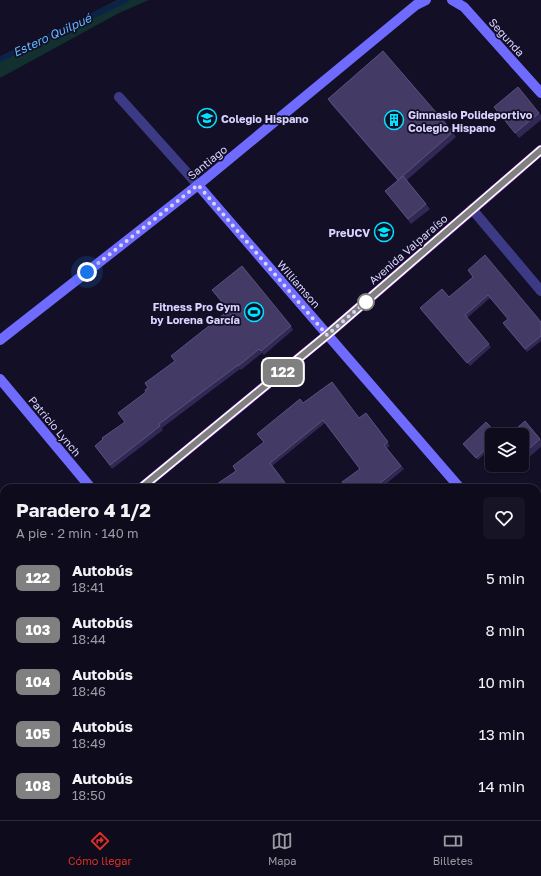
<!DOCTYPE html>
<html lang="es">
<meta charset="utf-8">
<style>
:root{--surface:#0e0b1c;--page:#171425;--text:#f1f3f6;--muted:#9b9ba3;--line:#2e2b3b;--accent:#d93025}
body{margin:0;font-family:"Golos Text",sans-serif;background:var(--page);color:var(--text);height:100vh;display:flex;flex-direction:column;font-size:15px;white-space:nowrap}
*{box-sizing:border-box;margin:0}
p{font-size:13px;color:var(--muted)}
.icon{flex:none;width:22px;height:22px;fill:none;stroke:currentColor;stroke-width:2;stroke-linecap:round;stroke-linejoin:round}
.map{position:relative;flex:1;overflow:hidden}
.drawer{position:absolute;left:0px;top:484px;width:541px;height:336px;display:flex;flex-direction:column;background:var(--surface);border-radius:12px 12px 0 0;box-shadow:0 1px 3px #0004,0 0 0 1px var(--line)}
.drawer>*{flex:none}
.badge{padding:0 8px;border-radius:6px;font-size:14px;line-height:26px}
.tools{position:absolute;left:485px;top:428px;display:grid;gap:8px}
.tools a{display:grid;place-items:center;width:44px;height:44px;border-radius:6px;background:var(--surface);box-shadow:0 1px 3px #0004,0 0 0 1px var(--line);font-size:20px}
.you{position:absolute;width:20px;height:20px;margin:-10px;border:3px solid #fff;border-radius:50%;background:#1a73e8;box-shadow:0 0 0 6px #1a73e833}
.map>.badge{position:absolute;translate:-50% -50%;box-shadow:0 0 0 2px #fff}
.round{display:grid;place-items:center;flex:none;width:42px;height:42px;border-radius:6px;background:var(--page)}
.headline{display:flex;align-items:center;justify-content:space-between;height:68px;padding:0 16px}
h1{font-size:19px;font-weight:700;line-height:30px}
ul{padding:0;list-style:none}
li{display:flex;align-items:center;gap:12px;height:52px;padding:0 16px}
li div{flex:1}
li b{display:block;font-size:15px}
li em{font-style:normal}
li .badge{min-width:44px;font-weight:700;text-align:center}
.tab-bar{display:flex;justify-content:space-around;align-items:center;height:56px;border-top:1px solid var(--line);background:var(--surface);font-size:11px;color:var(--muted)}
.tab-bar a{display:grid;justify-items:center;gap:2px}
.tab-bar .active{color:var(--accent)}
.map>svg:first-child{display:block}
.green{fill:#12302f}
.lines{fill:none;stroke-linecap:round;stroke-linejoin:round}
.stream{stroke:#0c2248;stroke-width:5.5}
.street{stroke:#3d3a85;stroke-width:10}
.secondary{stroke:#6f6bff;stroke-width:10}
.primary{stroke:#c25bff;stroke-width:10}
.wall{fill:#312854}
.building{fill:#433a66;stroke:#5a527e}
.line-casing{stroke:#fff;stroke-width:9}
.line{stroke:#808080;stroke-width:6}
.walk{stroke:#d9d4ff;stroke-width:4;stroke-dasharray:0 7.2}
.stop-dot{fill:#fff;stroke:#808080;stroke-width:2}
.labels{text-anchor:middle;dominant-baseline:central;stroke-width:3.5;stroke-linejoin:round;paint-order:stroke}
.street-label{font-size:11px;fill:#d9d4ff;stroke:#130f26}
.poi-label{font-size:11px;font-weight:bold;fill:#d9d4ff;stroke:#130f26;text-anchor:start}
.water-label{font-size:12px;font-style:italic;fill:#62b6ff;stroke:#130f26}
</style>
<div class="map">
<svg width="541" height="820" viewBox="0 0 541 820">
<rect width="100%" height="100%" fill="#130f26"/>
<g class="green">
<polygon points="117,0 149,0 119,13 0,78 0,60"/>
<polygon points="0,782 4,787 4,816 27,816 30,820 0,820"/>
<polygon points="69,816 333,816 336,820 64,820"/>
</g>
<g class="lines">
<polyline class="stream" points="0,59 126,0"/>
<g class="street">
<polyline points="119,97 198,185"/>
<polyline points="472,209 541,291"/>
<polyline points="0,703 4,708"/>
</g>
<g class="secondary">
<polyline points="452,0 464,7 541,93"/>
<polyline points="198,185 460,488"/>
<polyline points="0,340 198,185 416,5 426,0"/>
<polyline points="0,379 91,488"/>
<polyline points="537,576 541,581"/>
<polyline points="537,694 541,690"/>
<polyline points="353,816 356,820"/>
<polyline points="380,820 385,816"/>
</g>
<g class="primary">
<polyline points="141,488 327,335 541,150"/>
<polyline points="0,600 4,597"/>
</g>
</g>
<g class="wall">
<polygon points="328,99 453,132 456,137 407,180 430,209 411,224 385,191 398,181 331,104"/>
<polygon points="494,107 539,113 541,115 541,120 519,138"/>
<polygon points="468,270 541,322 541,341 527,352 503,323 508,319 490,298 467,318 491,347 470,366 420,308 449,297 473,277"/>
<polygon points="212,290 291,326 293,330 264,355 262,353 241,370 240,369 162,428 163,430 112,469 95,446 125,422 146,392 148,388 228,311"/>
<polygon points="303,403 359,418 366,413 390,446 387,448 404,469 381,488 347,488 360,469 325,423 272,466 236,471 264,443 257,434"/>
<polygon points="525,421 541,440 541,447 522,463 522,435"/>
<polygon points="492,435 492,447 478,460 463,444"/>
<polygon points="506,465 519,465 511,472"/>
<polygon points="537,615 541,620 541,661 537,664"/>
<polygon points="541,710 541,777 537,781 537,714"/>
</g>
<g class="building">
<polygon points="383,51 453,132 398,180 328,99"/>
<polygon points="518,87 539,113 515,133 494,107"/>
<polygon points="403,176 426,204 408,219 385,191"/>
<polygon points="485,255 541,322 541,336 525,349 503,323 508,319 488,295 465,315 489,344 467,363 420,308 442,289 449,297 473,277 468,270"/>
<polygon points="242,266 291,326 261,351 259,349 238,366 238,365 159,424 160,426 110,465 95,446 103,439 102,438 125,422 118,413 146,392 145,390 148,388 145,383 175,361 171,356 229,310 212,290"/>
<polygon points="332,382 359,418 366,413 388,442 384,445 401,466 374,488 347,488 342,482 360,469 323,420 270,463 289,488 220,488 217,484 236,471 233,466 264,442 257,434 300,399 303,403"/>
<polygon points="525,421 540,439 522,455 522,435 509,435"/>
<polygon points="486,422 498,435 492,435 492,443 476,458 463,444"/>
<polygon points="537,615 541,620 541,653 537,656"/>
<polygon points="4,683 4,689 1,685"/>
<polygon points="541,710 541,770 537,773 537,714"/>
<polygon points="537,792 541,797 541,820 523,820 520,816 537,816"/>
<polygon points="269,816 318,816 322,820 272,820"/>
<polygon points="429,816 457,816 460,820 428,820 430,818"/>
</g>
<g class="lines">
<defs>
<polyline id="line" points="141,488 327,335 541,150"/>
</defs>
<use href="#line" class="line-casing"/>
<use href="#line" class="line"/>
<polyline class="walk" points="87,272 198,185 327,335 368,300 366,302"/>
</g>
<defs>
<symbol id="school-ring" viewBox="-11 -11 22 22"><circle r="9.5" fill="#130f26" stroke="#00e5ff" stroke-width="1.5"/><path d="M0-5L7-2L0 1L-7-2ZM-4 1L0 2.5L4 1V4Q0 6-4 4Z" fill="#00e5ff"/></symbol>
<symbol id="building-ring" viewBox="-11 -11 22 22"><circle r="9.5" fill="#130f26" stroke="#00e5ff" stroke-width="1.5"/><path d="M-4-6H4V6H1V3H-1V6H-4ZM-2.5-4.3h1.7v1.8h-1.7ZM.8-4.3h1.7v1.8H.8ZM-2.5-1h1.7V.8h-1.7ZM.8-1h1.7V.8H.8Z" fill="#00e5ff"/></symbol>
<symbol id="university-ring" viewBox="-11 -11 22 22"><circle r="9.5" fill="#130f26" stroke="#00e5ff" stroke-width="1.5"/><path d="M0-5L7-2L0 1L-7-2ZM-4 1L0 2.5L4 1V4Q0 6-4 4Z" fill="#00e5ff"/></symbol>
<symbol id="stadium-ring" viewBox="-11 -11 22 22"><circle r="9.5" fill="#130f26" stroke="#00e5ff" stroke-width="1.5"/><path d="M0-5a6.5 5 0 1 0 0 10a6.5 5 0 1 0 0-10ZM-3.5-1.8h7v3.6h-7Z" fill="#00e5ff"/></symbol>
</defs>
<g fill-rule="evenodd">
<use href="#school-ring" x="196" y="107" width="22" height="22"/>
<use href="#building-ring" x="383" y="109" width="22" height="22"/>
<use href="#university-ring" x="373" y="221" width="22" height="22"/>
<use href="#stadium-ring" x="243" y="301" width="22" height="22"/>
</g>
<circle class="stop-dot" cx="366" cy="302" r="8"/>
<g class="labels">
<g class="street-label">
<text transform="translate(507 37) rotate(48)">Segunda</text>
<text transform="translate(207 162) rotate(-39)">Santiago</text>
<text transform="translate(408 249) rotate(-41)">Avenida Valparaíso</text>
<text transform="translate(299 284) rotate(49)">Williamson</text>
<text transform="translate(55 426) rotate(50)">Patricio Lynch</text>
</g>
<g class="poi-label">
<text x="408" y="114">Gimnasio Polideportivo<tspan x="408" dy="13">Colegio Hispano</tspan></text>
<text x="221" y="118">Colegio Hispano</text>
<text x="370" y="232" text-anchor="end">PreUCV</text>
<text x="240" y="306" text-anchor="end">Fitness Pro Gym<tspan x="240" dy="13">by Lorena García</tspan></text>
</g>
<g class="water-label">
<text transform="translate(52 35) rotate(-25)">Estero Quilpué</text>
</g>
</g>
</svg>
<div class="tools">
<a><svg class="icon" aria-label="layers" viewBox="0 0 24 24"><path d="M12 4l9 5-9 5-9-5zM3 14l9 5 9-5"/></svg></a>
</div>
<div class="you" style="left:87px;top:272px"></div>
<b class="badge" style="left:283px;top:372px;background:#808080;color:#fff">122</b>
<section class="drawer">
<div class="headline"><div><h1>Paradero 4 1/2</h1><p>A pie · 2 min · 140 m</p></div><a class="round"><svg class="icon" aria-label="heart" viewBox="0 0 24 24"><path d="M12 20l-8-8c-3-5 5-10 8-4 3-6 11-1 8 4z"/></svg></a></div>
<ul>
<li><span class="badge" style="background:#808080;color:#fff">122</span><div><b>Autobús</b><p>18:41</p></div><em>5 min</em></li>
<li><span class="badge" style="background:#808080;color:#fff">103</span><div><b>Autobús</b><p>18:44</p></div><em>8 min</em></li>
<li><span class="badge" style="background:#808080;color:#fff">104</span><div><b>Autobús</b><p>18:46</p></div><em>10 min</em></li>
<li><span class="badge" style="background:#808080;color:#fff">105</span><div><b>Autobús</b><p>18:49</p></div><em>13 min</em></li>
<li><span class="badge" style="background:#808080;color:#fff">108</span><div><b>Autobús</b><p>18:50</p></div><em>14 min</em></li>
</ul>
</section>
</div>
<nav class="tab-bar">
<a class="active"><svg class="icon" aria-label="directions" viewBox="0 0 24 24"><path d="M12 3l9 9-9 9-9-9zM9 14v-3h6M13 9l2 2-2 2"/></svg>Cómo llegar</a>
<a><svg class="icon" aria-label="map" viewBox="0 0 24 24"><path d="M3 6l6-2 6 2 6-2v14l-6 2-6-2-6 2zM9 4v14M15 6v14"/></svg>Mapa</a>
<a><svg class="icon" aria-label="tickets" viewBox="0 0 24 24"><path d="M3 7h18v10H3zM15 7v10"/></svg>Billetes</a>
</nav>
